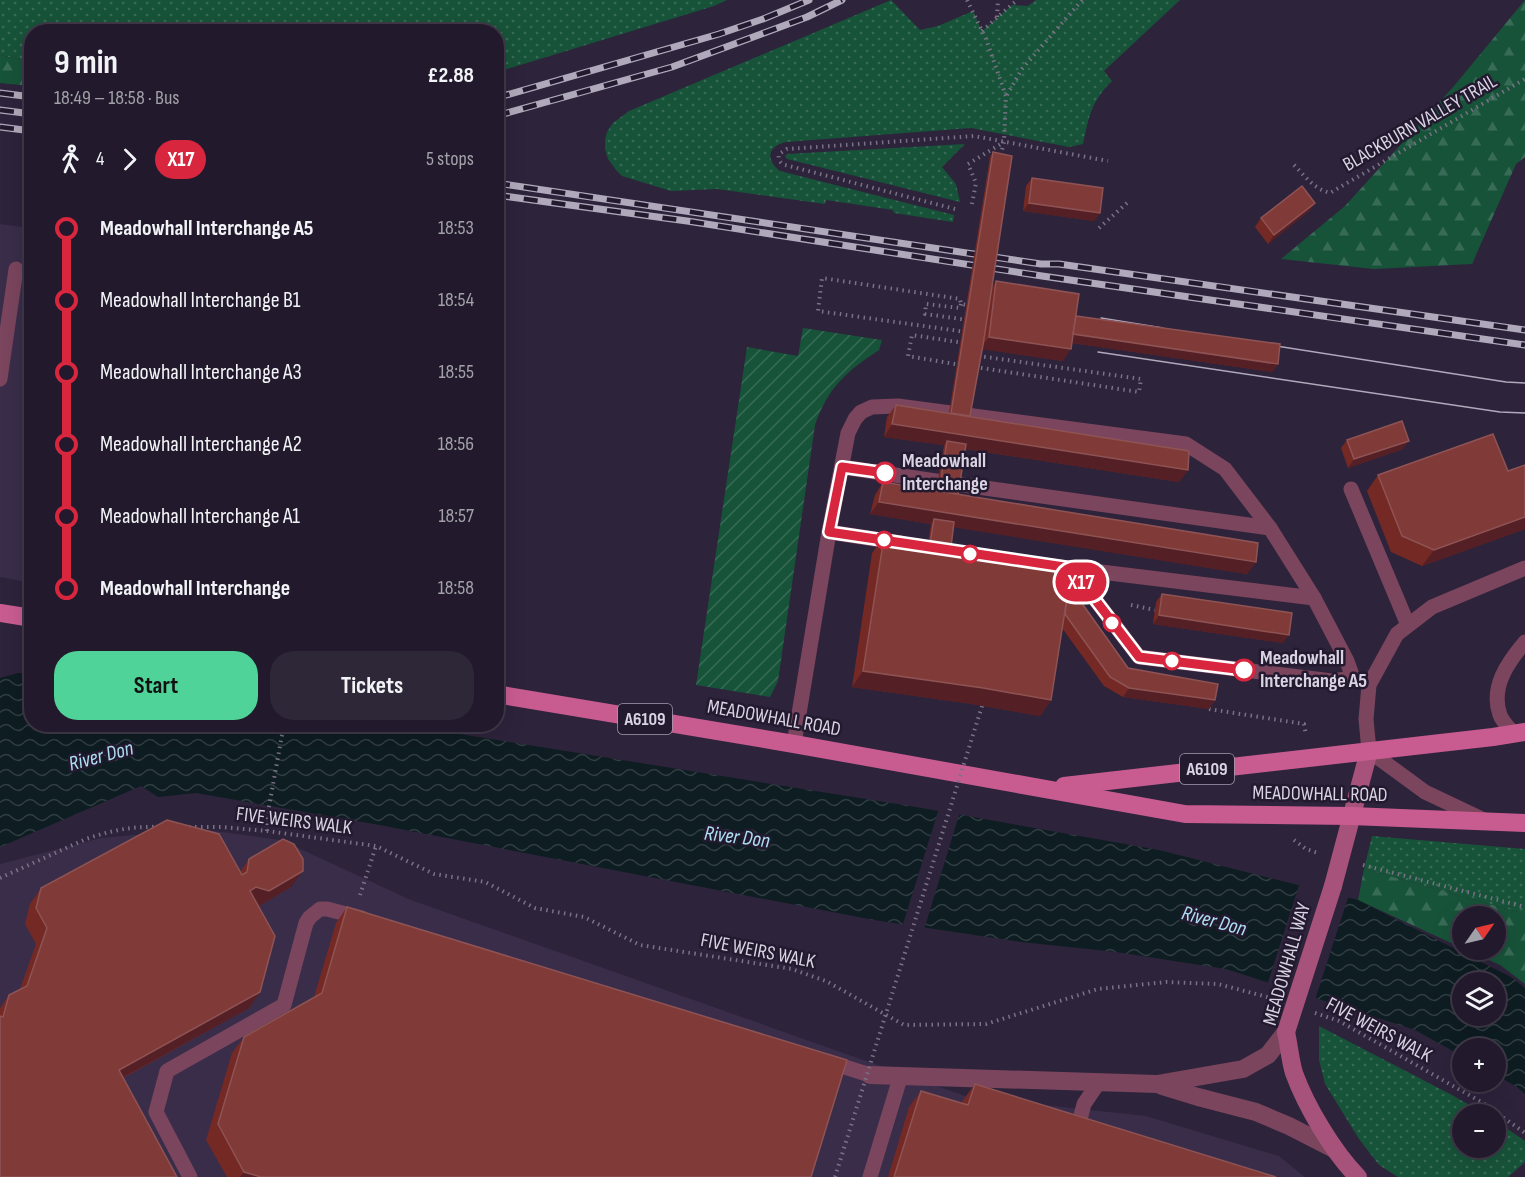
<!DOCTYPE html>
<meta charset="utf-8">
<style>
:root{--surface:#221a2c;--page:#2e2738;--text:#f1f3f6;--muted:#a2a1a9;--line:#3f3848;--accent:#4fd399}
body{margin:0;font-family:"Sofia Sans Condensed",sans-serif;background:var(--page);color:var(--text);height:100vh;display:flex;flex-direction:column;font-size:22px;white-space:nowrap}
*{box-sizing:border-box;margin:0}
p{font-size:20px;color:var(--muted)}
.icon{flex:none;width:33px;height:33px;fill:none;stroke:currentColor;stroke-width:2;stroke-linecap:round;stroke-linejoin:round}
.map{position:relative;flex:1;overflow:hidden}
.drawer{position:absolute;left:24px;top:24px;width:480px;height:708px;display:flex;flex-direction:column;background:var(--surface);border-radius:24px;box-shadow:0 6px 24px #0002,0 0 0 2px var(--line)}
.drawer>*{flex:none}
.badge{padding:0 12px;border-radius:20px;font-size:21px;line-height:39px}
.needle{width:39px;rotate:56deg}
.tools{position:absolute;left:1452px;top:906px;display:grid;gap:12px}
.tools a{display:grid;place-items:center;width:54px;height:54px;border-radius:50%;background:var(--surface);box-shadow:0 6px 24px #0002,0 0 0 2px var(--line);font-size:30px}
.map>.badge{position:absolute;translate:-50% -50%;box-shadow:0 0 0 3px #fff}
.legs{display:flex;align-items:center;gap:9px;height:66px;padding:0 30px;font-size:20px}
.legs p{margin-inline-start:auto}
.headline{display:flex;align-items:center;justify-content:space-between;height:102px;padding:0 30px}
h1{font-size:33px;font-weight:700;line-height:45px}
.primary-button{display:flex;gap:12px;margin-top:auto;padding:12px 30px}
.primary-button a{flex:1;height:69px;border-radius:24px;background:var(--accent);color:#111;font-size:24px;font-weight:700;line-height:69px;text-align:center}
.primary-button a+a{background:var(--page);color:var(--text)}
ul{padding:0 30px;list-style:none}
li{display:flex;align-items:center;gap:21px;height:72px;font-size:22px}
li i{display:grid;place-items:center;width:9px;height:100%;margin:0 8px;background:currentColor}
li i::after{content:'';width:15px;height:15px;margin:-8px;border:4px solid;border-radius:50%;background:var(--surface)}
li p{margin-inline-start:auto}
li:first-child i{background:linear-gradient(#0000 50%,currentColor 0)}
li:last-child i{background:linear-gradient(currentColor 50%,#0000 0)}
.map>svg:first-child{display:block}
.built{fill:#392d4a}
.grass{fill:url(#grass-dots)}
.forest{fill:url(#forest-firs)}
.garden{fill:url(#garden-furrows)}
.water{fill:url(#water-waves);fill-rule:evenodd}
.pier{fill:#2d233b}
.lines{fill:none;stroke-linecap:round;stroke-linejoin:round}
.path{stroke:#7a7286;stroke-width:4;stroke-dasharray:1.5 4.5;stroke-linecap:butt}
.lane{stroke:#7a455d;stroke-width:15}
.street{stroke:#7a455d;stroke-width:18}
.secondary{stroke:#a6527a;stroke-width:18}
.primary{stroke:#c85c91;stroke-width:18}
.tram{stroke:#b0a9bb;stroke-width:1.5}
.rail-casing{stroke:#b0a9bb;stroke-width:7}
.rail{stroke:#231a30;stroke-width:4.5;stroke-dasharray:14;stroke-linecap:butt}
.path-bridge{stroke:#7a7286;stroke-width:4;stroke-dasharray:1.5 4.5;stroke-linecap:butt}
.secondary-bridge{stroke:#a6527a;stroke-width:18}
.wall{fill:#752924}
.shaded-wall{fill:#541f25}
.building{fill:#803b39;stroke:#8e5354;stroke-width:1.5}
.line-1-casing{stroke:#fff;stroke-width:14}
.line-1{stroke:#d7263d;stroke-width:9}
.stop-1-dot{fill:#fff;stroke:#d7263d;stroke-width:3}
.labels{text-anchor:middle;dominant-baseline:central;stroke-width:5;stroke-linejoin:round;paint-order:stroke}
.shield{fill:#231a30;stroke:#a29cad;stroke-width:1.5}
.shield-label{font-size:18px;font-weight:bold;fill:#d9d3e3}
.street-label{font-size:20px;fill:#d9d3e3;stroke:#231a30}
.stop-label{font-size:20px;font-weight:bold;fill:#d9d3e3;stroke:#231a30;text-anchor:start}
.water-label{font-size:21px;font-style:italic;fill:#aee0f4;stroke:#231a30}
</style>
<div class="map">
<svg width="1525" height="1177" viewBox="0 0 1525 1177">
<defs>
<pattern id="grass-dots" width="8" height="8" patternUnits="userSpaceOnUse" patternTransform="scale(1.5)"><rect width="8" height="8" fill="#175339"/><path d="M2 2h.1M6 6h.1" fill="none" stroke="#386b56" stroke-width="1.8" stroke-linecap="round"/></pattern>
<pattern id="forest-firs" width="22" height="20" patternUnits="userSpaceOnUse" patternTransform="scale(1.5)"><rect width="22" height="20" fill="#175339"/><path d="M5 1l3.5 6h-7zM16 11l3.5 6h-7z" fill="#386b56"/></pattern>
<pattern id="garden-furrows" width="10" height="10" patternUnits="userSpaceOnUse" patternTransform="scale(1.5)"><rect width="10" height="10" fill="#175339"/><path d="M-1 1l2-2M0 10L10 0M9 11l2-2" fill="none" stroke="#386b56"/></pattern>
<pattern id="water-waves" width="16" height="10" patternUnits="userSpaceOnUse" patternTransform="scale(1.5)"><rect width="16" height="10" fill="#0e1d22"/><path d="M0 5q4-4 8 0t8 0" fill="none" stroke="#303d42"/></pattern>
</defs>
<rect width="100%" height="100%" fill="#2d233b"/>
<g class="built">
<polygon points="0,224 31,228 31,583 0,577"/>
<polygon points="200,829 281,840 411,900 968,1097 1146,1116 1279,1156 1305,1177 0,1177 0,864 101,838"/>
</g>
<g class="grass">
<polygon points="0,0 727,0 714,6 497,72 496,32 32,32 31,62 0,55"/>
<path d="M891,0L920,30L938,26L973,11L982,31L1012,5L1028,6L1036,0H1180L1104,71L1112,81C1091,102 1089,116 1083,144L1069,147L971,128L786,142C768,146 765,159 780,171L954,215L953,222L894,213L893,210L826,200L825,204L717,189L671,191L622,176L616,170L608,159L605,149V140L607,132L613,123L629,111Z"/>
<polygon points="965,144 942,167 956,184 960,202 787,159 785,156 787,154"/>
<polygon points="1372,836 1525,849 1525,914 1364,869"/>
<polygon points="1319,1026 1452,1095 1485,1114 1462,1114 1462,1148 1496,1148 1496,1121 1525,1141 1525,1162 1508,1177 1398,1177 1379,1165 1359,1139 1325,1084 1319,1060"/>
</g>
<g class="forest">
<polygon points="1525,0 1525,157 1516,164 1472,264 1374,269 1281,259 1345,206 1454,86"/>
<polygon points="0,55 31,62 31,86 0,83"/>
<polygon points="1364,869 1525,914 1525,984 1500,965 1466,950 1496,950 1496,916 1462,916 1462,948 1358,900"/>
</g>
<path class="garden" d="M803,328L882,340L879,350C847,371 828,387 815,425L778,681L770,697L696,685L747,347L798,356Z"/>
<path class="water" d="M18,673H31L32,724L403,725L916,807L1159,850L1358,900L1511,977L1525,988V1094L1517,1087L1496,1075V1048H1462V1056L1415,1030L1226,969L1116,952L1021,942L874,920L374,824L287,809L196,793L158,797L141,786L0,847V678ZM1462,982H1496V1016H1462Z"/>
<g class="pier">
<polygon points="939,808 960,812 924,930 902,927"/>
<polygon points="1300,882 1349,895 1315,1000 1267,985"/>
</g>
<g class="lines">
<g class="path">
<polyline points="967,0 986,39 1006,96 1004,142 1000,158"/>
<polyline points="997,17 998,0"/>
<polyline points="982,31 1017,0"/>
<polyline points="1007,95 1022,69 1082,0"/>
<path d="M1294,165C1305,176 1314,189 1330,193L1525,79"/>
<polyline points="972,204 976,183 968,164 1004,142"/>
<path d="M955,209L785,165C780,163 778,160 779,154L787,149L974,136L1108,161"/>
<polyline points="1099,228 1127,203"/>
<polyline points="961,304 960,308 926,304 925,314 968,320"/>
<polyline points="966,332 818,311 822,278 960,299 961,304 971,306"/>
<polyline points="961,365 908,356 912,335 964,343"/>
<polyline points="975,367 1139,392 1141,379 979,356"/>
<polyline points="1131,605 1155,610"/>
<polyline points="1209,709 1304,724 1306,735"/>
<polyline points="189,827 221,827 267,831 376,846 434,874 485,882 535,908 584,917 640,945 792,969 826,981 904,1025 986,1024 1098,989 1166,982 1218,984 1271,998"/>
<polyline points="267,831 268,812 284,724"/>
<polyline points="1294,840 1306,849 1318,853"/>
<polyline points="1363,865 1525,907"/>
<path d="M0,878L86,839C109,831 132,826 158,827"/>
<polyline points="360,895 376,846"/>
<polyline points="1315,1013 1339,1021 1483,1103 1525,1133"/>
</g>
<g class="lane">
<polyline points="0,379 16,269"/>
<polyline points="842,467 949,483 1270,528"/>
<polyline points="1351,489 1408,625"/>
<polyline points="829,532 901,543"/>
<polyline points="1052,566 1314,598"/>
<polyline points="1071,568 1139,657 1332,681 1353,678 1361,681"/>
<path d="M1514,734C1509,728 1502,721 1500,715C1490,687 1508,662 1525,642"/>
<polyline points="794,744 829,532 848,433 855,419 861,412 872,407 898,406 1186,444 1225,469 1270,528 1314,598 1347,661 1353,678"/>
<polyline points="1484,820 1425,792 1369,751 1366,719 1369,685 1397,634 1432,607 1525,568"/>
<polyline points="826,1061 870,1075"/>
<polyline points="1076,1135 1084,1104 1099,1082"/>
<polyline points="190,1177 156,1112 167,1071 284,1005 306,923 310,917 320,909 327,909 362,918"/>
<polyline points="870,1177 901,1075"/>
</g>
<g class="street">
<polyline points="870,1075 1157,1084 1243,1069 1268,1055 1286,1032"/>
<polyline points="1162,1086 1198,1097 1256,1112 1289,1126 1334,1149"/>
</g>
<g class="secondary">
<polyline points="1333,886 1369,751"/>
<path d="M1286,1032C1289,1045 1290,1060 1294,1073C1306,1106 1333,1152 1358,1177"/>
</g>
<g class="primary">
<polyline points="0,613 32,618"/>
<polyline points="496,694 794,744 1185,814 1351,816 1525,823"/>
<polyline points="1064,786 1493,737 1525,732"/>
</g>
<g class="tram">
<polyline points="1101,318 1163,328"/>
<polyline points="1264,344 1506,382 1525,383"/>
<polyline points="1098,352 1500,412 1525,413"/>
</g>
<defs>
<g id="rail">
<polyline points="0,93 32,97"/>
<polyline points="496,98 719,34 763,19 809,0"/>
<polyline points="0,110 32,114"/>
<polyline points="496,116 672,67 807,17 842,0"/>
<polyline points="0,127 32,131"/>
<polyline points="496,183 1041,264 1059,264 1525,330"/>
<polyline points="496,195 687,221 1042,276 1525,345"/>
</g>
</defs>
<use href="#rail" class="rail-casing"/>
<use href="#rail" class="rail"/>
<polyline class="path-bridge" points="835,1177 982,706"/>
<polyline class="secondary-bridge" points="1286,1032 1333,886"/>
</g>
<g class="wall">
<polygon points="993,152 992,288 996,281 1076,316 1278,364 1272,372 1072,343 1063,361 982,349 970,416 1188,470 1179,482 965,449 958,495 1256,562 1247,574 954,527 951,547 1069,585 1128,668 1215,700 1209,709 1123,697 1104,686 1062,628 1051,700 1040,716 972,704 852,687 872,553 884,537 928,544 931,524 870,514 875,495 883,482 936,491 944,445 884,437 887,417 896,405 949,413 990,157"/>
<polygon points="1032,178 1100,213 1094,221 1023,211 1026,186"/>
<polygon points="1315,203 1309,211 1268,244 1255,227 1261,218"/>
<polygon points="1347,440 1403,449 1348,468 1341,448"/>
<polygon points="1525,465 1525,529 1422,566 1391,552 1367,491 1378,475 1508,471"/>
<polygon points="1162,594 1283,643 1153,624 1156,602"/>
<polygon points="249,859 291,887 259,906 260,992 249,1008 123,1078 0,1177 0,1008 9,995 20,989 36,944 25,924 30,904 41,888 240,872"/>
<polygon points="347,907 811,1177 227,1177 206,1140 232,1053 244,1037 314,997 336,923"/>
<polygon points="975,1084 1276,1177 888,1177 909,1107 921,1091 962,1103 963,1100"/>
</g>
<g class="shaded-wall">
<polygon points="1029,203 1100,213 1094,221 1023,211"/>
<polygon points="1315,203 1309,211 1268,244 1274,235"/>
<polygon points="1071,334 1278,364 1272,372 1065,342"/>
<polygon points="989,337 1071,349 1063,361 980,349"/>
<polygon points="892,424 963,434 1188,470 1179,482 946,446 947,441 944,445 884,437"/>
<polygon points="1409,441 1403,449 1348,468 1354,459"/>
<polygon points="879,502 1256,562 1247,574 933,524 934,519 931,524 870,514"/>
<polygon points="1525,517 1525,529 1422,566 1434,550"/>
<polygon points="1159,615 1289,635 1283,643 1153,624"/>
<polygon points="863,671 983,688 1051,700 1040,716 972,704 852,687"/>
<polygon points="1129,688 1215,700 1209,709 1123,697"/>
<polygon points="303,871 291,887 257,907 250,891 256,887"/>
<polygon points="260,992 249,1008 107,1086 119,1070"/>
<polygon points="244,1172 261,1177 240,1177"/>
</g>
<g class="building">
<polygon points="993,152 1012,156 983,345 970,416 951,413"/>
<polygon points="1032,178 1103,188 1100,213 1029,203"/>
<polygon points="1302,186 1315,203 1274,235 1261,218"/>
<polygon points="996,281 1079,294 1071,349 989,337"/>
<polygon points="1076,316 1280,344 1278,364 1073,334"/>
<polygon points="896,405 1189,451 1188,470 892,424"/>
<polygon points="1402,421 1409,441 1354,459 1347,440"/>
<polygon points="1493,434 1508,471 1525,465 1525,517 1434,550 1402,536 1378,475"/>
<polygon points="947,441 966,444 958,495 939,491"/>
<polygon points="883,482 1258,543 1256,562 879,502"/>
<polygon points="934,519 954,522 951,547 930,544"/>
<polygon points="884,537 1072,566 1051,700 983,688 863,671"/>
<polygon points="1069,585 1128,668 1218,684 1215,700 1129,688 1110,677 1065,614"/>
<polygon points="1162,594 1292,613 1289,635 1159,615"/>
<polygon points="167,820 219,834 242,875 247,872 249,859 283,839 294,844 303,859 303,871 269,891 256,887 250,891 275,936 260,992 119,1070 177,1177 0,1177 0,1016 3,1017 9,995 27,986 47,928 36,908 41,888"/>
<polygon points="347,907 847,1060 811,1177 261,1177 244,1172 218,1124 244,1037 322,993"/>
<polygon points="975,1084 1276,1177 894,1177 921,1091 968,1105"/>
</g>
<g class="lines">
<defs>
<polyline id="line-1" points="885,473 842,467 829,532 1071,568 1139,657 1244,670"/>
</defs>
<use href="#line-1" class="line-1-casing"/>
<use href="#line-1" class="line-1"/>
</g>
<g class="stop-1-dot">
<circle cx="885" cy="473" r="10"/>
<circle cx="884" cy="540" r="8"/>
<circle cx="970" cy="554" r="8"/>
<circle cx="1112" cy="623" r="8"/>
<circle cx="1172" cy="661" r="8"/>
<circle cx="1244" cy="670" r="10"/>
</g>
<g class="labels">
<g class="shield">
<rect x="618" y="704" width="54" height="30" rx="4.5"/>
<rect x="1180" y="754" width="54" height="30" rx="4.5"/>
</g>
<g class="shield-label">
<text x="645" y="719">A6109</text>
<text x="1207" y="769">A6109</text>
</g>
<g class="street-label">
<text transform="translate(1420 123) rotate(-30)">BLACKBURN VALLEY TRAIL</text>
<text transform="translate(774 718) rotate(10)">MEADOWHALL ROAD</text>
<text transform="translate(1320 794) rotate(1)">MEADOWHALL ROAD</text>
<text transform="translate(294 821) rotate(7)">FIVE WEIRS WALK</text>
<text transform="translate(758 951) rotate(11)">FIVE WEIRS WALK</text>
<text transform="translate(1287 964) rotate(-74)">MEADOWHALL WAY</text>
<text transform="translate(1379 1030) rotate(28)">FIVE WEIRS WALK</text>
</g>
<g class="stop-label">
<text x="902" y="461">Meadowhall<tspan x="902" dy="23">Interchange</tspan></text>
<text x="1260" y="658">Meadowhall<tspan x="1260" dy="23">Interchange A5</tspan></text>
</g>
<g class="water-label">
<text transform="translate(101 756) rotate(-15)">River Don</text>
<text transform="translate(737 837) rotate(7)">River Don</text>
<text transform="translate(1214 921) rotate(15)">River Don</text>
</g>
</g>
</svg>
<div class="tools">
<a><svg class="needle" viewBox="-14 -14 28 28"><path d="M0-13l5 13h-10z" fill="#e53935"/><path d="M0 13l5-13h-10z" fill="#a2a1a9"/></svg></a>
<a><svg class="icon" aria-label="layers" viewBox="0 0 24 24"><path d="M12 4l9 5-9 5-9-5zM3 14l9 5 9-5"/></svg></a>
<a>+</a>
<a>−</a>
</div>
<b class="badge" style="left:1081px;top:582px;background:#d7263d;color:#fff">X17</b>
<section class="drawer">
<div class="headline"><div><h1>9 min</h1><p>18:49 – 18:58 · Bus</p></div><b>£2.88</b></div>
<div class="legs"><svg class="icon" aria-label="walk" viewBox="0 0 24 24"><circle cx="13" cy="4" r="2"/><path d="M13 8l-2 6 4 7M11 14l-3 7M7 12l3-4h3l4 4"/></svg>4<svg class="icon" aria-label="forward" viewBox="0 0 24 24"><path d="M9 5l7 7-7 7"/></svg><b class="badge" style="background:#d7263d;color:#fff">X17</b><p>5 stops</p></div>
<ul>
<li><i style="color:#d7263d"></i><b>Meadowhall Interchange A5</b><p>18:53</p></li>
<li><i style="color:#d7263d"></i><span>Meadowhall Interchange B1</span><p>18:54</p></li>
<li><i style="color:#d7263d"></i><span>Meadowhall Interchange A3</span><p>18:55</p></li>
<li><i style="color:#d7263d"></i><span>Meadowhall Interchange A2</span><p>18:56</p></li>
<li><i style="color:#d7263d"></i><span>Meadowhall Interchange A1</span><p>18:57</p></li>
<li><i style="color:#d7263d"></i><b>Meadowhall Interchange</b><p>18:58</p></li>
</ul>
<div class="primary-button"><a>Start</a><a>Tickets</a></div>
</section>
</div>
